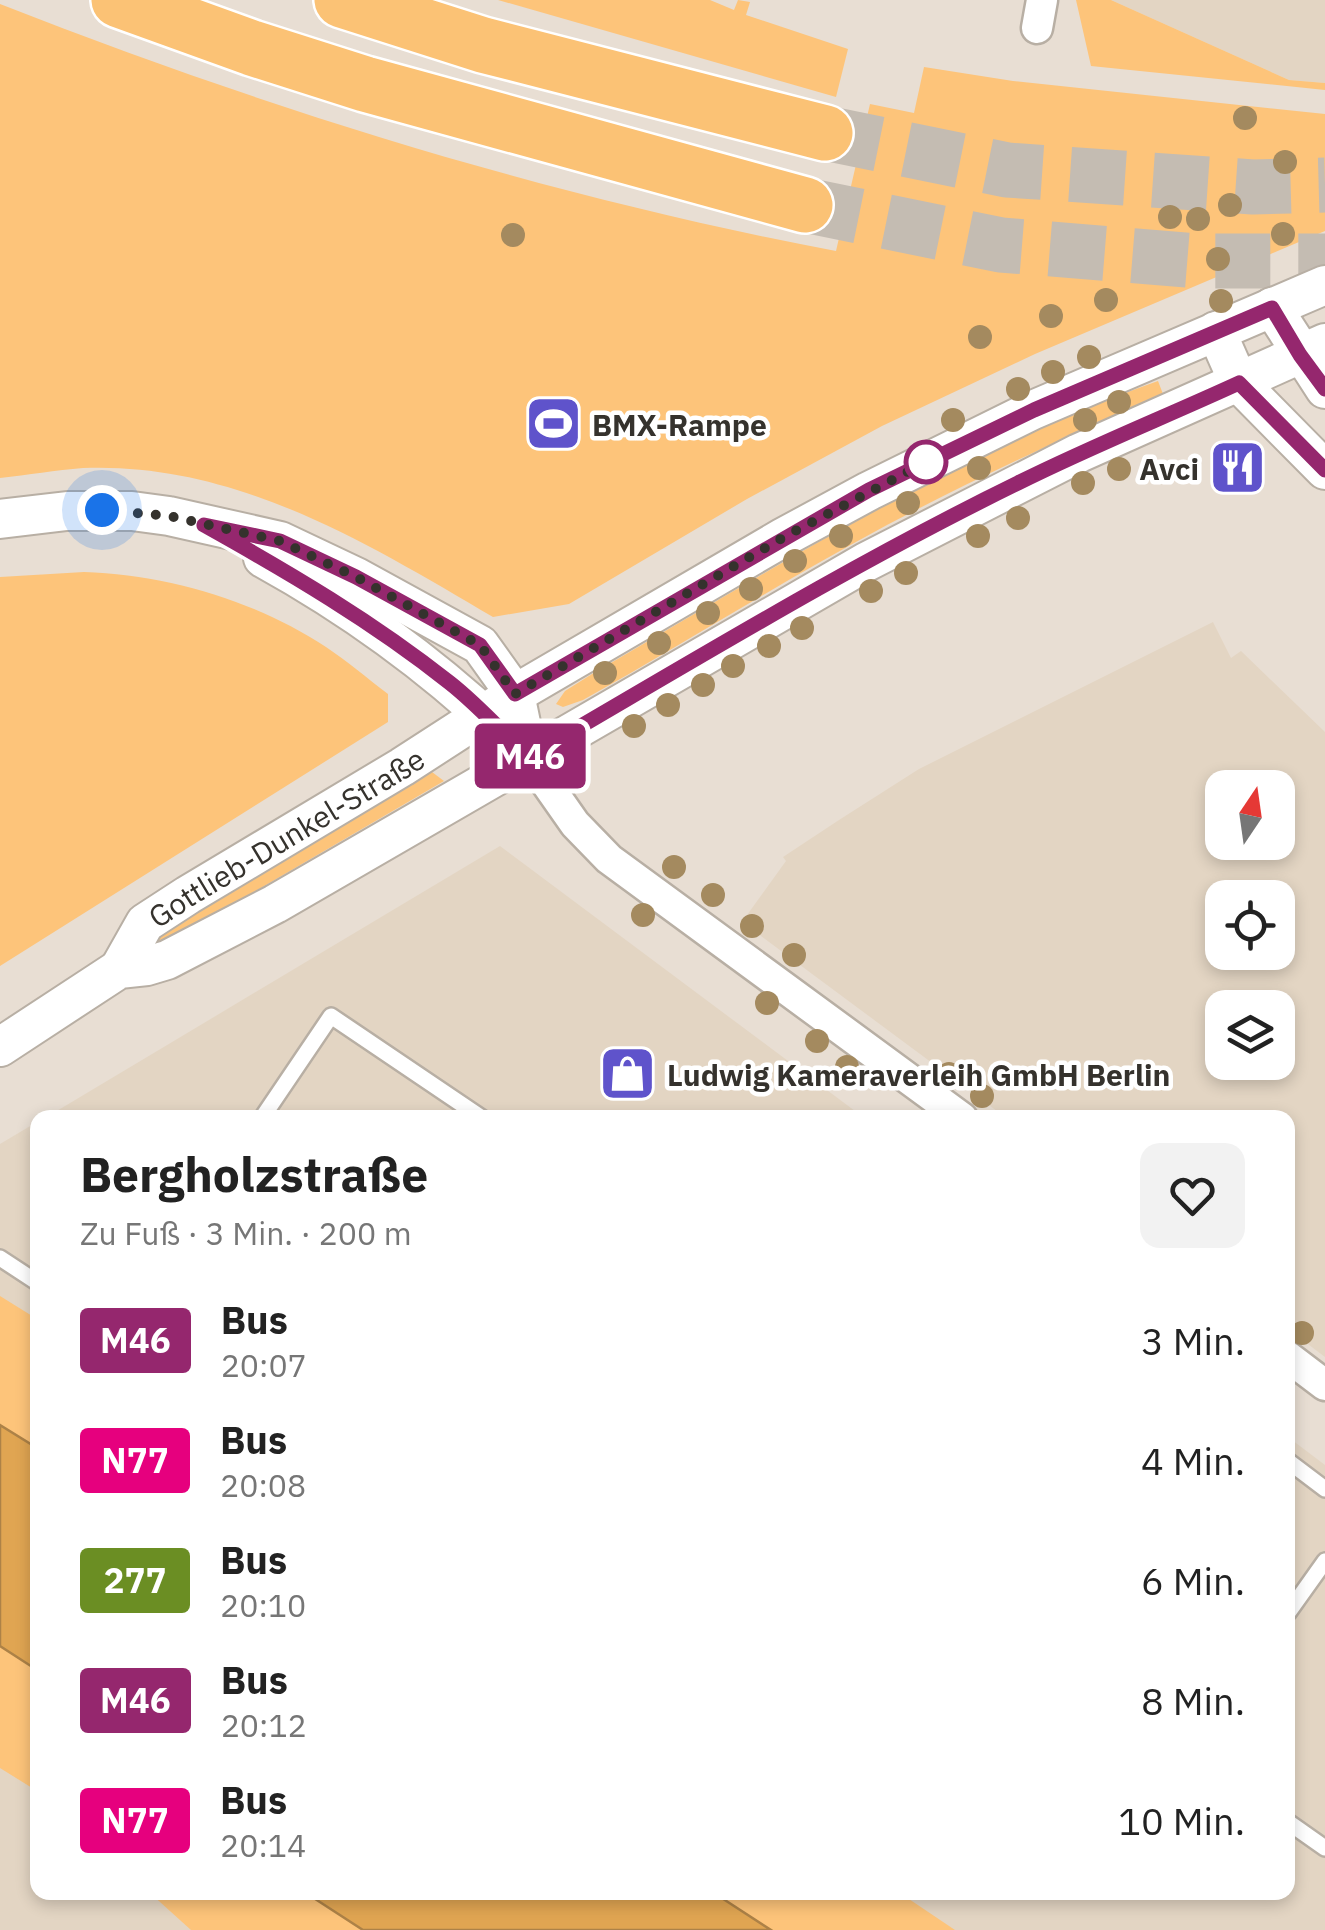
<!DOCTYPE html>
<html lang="de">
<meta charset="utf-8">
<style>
:root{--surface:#fff;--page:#f2f2f2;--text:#222;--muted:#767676}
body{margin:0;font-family:"IBM Plex Sans",sans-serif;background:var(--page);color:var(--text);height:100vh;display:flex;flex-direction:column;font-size:38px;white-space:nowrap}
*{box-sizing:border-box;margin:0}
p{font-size:32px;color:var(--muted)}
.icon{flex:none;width:55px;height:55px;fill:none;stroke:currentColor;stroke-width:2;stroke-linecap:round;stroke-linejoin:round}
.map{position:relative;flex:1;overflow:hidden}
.sheet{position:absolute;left:30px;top:1110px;width:1265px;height:790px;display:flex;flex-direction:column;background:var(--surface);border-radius:20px;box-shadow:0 5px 15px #0003}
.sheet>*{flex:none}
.badge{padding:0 20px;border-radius:8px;font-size:35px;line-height:65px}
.needle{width:65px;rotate:13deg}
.tools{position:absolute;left:1205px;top:770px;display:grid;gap:20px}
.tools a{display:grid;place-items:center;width:90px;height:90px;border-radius:20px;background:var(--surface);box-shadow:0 5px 15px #0003;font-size:50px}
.you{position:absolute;width:50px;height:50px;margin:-25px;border:8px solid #fff;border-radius:50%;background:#1a73e8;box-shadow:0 0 0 15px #1a73e833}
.map>.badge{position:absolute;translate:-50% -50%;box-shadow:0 0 0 5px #fff}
.round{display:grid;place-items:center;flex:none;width:105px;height:105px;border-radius:20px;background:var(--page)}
.overview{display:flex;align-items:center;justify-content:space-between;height:170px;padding:0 50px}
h1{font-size:48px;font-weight:800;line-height:75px}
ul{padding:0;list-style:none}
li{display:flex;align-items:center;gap:30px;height:120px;padding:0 50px}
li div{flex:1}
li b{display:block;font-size:38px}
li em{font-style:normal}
li .badge{min-width:110px;font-weight:700;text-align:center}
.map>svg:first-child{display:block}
.built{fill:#e3d5c3;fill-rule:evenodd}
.green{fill:#fdc47a}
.water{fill:#e0a552;stroke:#ad8247;stroke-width:2.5}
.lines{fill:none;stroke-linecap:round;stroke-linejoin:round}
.motorway-tunnel{stroke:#c4bcb2;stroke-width:55;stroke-dasharray:55 28;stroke-linecap:butt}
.service-casing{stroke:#b8afa4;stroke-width:20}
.minor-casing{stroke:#b8afa4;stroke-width:35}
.tertiary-casing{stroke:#b8afa4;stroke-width:42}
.motorway-casing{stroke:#fff;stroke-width:60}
.service{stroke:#fff;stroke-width:15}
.minor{stroke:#fff;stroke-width:30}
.tertiary{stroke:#fff;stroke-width:38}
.motorway{stroke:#fbc275;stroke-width:55}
.tree{fill:#a48a5f}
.line-casing{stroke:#fff;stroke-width:22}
.line{stroke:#95276e;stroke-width:15}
.walk{stroke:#35322d;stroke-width:10;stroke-dasharray:0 18}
.stop-dot{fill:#fff;stroke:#95276e;stroke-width:5}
.labels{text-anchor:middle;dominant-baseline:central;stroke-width:9;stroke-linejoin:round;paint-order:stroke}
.poi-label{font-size:30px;font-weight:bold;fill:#35322d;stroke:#fff;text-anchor:start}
.street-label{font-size:30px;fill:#35322d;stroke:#fff}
</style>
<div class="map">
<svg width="1325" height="1930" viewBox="0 0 1325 1930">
<rect width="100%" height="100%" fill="#e8ded3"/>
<g class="built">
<polygon points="1111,0 1325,0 1325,83 1289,80"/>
<path d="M1213,622L1231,658L1241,651L1325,732V1357L1288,1329V1118L1005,1117L742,922L786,861L783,857L839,820L919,769ZM1222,788H1278V842H1222ZM1222,898H1278V952H1222ZM1222,1008H1278V1062H1222Z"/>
<polygon points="500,846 863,1117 45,1118"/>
<polygon points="37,1122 38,1892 1288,1892 1288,1437 1325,1465 1325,1930 0,1930 0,1144"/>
</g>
<g class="green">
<polygon points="498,0 710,0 734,10 738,0 750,2 746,15 848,49 836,97"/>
<polygon points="1076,0 1111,0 1289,80 1325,83 1325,90 1091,66"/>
<path d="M0,4C270,110 551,197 836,251L870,104L914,113L924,67L1013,81L1325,114V231L1035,354L882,426L747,499L569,604L493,617C367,543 236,462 83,468C56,470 28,475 0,478Z"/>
<path d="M1158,381L1163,394C1070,435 978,477 887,525C784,580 685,643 583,700L563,707L556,704L565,691L592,674C773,569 959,451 1158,381Z"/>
<path d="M84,572C168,575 254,600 326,647C347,661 367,678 388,694V722L0,966V577Z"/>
<polygon points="428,769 444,781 146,955 141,946 229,889"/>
<polygon points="0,1296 37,1319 37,1448 0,1425"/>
<polygon points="0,1646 37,1670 37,1791 0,1768"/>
<polygon points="150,1893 306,1893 363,1930 191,1930"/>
<polygon points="714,1893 900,1893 955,1930 771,1930"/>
</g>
<g class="water">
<polygon points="0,1425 37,1448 37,1670 0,1646"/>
<polygon points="306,1893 714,1893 771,1930 363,1930"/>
</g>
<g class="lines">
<g class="motorway-tunnel">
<polyline points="825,133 1007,170 1253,187 1325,185"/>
<polyline points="805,205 1001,245 1199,261 1325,261"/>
</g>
<defs>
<g id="service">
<polyline points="262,1118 331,1016 482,1118"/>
<polyline points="0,1258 38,1283"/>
<polyline points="1288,1461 1325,1489"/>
<polyline points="1288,1613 1325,1561"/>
<polyline points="1288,1822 1325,1848"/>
</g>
<g id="minor">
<polyline points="1037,28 1042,0"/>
<polyline points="528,757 575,824 609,859 962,1118"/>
<polyline points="1288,1357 1325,1385"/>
</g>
<g id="tertiary">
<polyline points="1272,307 1325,389"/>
<polyline points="1216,331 1239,383 1325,470"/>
<polyline points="0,519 67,511 132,511 169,516 280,541 356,577 480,645 515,694 528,757"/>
<path d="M263,558C350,606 429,663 501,731"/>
<path id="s1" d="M119,969L145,923L188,895L402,767L515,694L784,537L869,491L1033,410L1325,285"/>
<polyline points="0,1047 119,969 147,966 167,960 275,904 866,562 1079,453 1325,343"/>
</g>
<g id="motorway">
<polyline points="119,0 252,48 365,84 805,205"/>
<polyline points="342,0 483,45 825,133"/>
</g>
</defs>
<use href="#service" class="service-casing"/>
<use href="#minor" class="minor-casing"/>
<use href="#tertiary" class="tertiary-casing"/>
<use href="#motorway" class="motorway-casing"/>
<use href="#service" class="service"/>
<use href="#minor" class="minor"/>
<use href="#tertiary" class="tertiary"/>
<use href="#motorway" class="motorway"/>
</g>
<g class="tree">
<circle cx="1245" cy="118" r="12"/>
<circle cx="1285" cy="162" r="12"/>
<circle cx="1230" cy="205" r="12"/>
<circle cx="1170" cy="217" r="12"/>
<circle cx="1198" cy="219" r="12"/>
<circle cx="1283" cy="234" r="12"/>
<circle cx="513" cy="235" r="12"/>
<circle cx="1218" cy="259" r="12"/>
<circle cx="1106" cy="300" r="12"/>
<circle cx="1221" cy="301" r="12"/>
<circle cx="1051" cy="316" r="12"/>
<circle cx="980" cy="337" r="12"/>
<circle cx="1089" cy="357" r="12"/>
<circle cx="1053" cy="372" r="12"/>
<circle cx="1018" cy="389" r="12"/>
<circle cx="1119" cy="402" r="12"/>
<circle cx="953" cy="420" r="12"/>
<circle cx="1085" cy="420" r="12"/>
<circle cx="979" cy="468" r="12"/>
<circle cx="1119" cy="469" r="12"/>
<circle cx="1083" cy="483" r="12"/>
<circle cx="908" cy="503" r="12"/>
<circle cx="1018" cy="518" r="12"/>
<circle cx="841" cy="536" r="12"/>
<circle cx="978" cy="536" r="12"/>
<circle cx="795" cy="561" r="12"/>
<circle cx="906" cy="573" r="12"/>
<circle cx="751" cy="589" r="12"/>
<circle cx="871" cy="591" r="12"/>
<circle cx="708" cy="613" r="12"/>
<circle cx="802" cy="628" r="12"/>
<circle cx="659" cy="643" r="12"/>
<circle cx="769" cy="646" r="12"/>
<circle cx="733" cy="666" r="12"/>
<circle cx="605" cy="673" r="12"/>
<circle cx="703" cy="685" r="12"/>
<circle cx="668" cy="705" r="12"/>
<circle cx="634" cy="726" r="12"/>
<circle cx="674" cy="867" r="12"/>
<circle cx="713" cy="895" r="12"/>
<circle cx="643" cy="915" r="12"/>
<circle cx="752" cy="926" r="12"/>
<circle cx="794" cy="955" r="12"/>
<circle cx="767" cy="1003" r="12"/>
<circle cx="817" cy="1041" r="12"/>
<circle cx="847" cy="1067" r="12"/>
<circle cx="949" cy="1074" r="12"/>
<circle cx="982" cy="1096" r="12"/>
<circle cx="1302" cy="1333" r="12"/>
</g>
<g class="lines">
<defs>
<path id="line" d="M1325,389L1300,355L1272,308L1034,410L869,490L515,694L480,645L356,577L280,541L204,525C290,573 373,622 450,683C478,705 502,732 528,757C690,663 850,565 1018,483C1090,447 1165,417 1239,383L1325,470"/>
</defs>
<use href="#line" class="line-casing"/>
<use href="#line" class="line"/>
<polyline class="walk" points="102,510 169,516 280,541 356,577 480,645 515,694 784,537 932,459 926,462"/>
</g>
<defs>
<symbol id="stadium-square" viewBox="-11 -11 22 22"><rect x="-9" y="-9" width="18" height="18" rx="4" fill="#5f53cb" stroke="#fff"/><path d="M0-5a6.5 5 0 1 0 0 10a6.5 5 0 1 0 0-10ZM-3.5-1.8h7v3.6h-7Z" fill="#fff"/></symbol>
<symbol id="restaurant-square" viewBox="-11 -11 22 22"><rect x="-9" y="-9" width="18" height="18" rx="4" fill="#5f53cb" stroke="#fff"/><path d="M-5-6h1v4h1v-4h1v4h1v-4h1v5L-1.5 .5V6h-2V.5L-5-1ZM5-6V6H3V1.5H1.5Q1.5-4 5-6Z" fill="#fff"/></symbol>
<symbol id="shop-square" viewBox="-11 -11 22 22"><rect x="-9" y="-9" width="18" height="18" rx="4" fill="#5f53cb" stroke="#fff"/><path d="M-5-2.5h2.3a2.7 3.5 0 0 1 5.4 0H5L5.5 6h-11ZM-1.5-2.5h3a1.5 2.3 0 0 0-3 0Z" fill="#fff"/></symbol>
</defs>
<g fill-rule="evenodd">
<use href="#stadium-square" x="522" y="392" width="63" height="63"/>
<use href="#restaurant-square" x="1206" y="436" width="63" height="63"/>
<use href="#shop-square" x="596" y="1042" width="63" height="63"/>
</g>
<circle class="stop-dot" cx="926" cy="462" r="20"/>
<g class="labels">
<g class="poi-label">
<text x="592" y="424">BMX-Rampe</text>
<text x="1199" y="468" text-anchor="end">Avci</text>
<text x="667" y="1074">Ludwig Kameraverleih GmbH Berlin</text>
</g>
<g class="street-label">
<text stroke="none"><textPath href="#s1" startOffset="218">Gottlieb-Dunkel-Straße</textPath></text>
</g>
</g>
</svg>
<div class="tools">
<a><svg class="needle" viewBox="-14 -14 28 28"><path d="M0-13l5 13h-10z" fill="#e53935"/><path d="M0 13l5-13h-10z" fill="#767676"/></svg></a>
<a><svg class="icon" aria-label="locate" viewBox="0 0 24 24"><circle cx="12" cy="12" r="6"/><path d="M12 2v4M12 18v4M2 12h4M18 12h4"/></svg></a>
<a><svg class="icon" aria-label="layers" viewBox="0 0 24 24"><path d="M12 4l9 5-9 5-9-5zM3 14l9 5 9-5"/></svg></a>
</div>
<div class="you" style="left:102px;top:510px"></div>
<b class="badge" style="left:530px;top:756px;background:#95276e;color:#fff">M46</b>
<section class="sheet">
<div class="overview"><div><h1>Bergholzstraße</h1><p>Zu Fuß · 3 Min. · 200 m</p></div><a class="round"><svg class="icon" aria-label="heart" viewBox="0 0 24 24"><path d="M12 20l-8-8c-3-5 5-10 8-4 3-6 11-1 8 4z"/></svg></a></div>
<ul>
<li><span class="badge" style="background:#95276e;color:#fff">M46</span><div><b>Bus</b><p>20:07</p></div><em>3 Min.</em></li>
<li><span class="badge" style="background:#e6007e;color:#fff">N77</span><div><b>Bus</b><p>20:08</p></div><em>4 Min.</em></li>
<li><span class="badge" style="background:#6b8e23;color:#fff">277</span><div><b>Bus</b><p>20:10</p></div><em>6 Min.</em></li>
<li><span class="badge" style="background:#95276e;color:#fff">M46</span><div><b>Bus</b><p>20:12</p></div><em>8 Min.</em></li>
<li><span class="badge" style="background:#e6007e;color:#fff">N77</span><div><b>Bus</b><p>20:14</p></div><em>10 Min.</em></li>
</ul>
</section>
</div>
